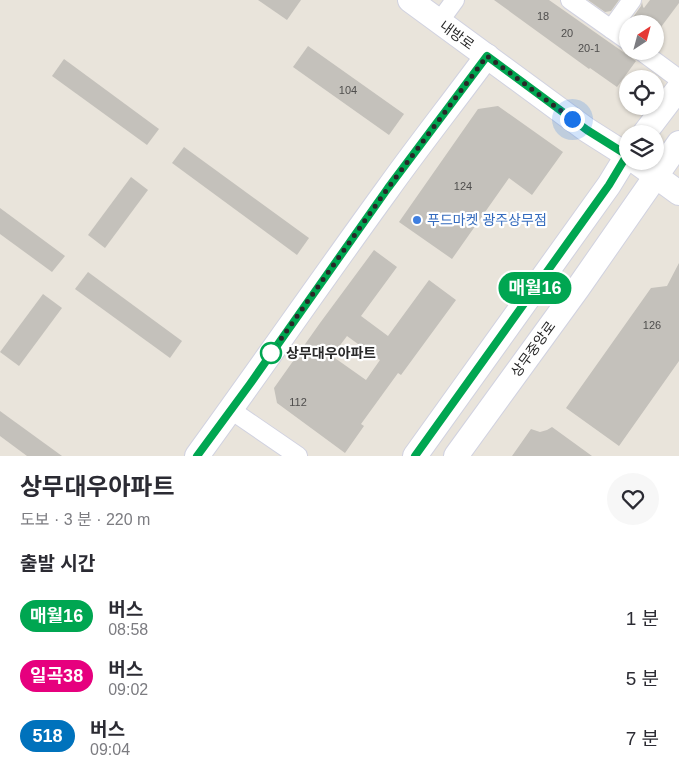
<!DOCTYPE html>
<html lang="ko">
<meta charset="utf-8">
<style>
:root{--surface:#fff;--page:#f7f7f7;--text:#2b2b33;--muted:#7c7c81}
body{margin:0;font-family:Helvetica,"Noto Sans KR",sans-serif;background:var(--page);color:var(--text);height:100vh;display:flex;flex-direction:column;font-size:19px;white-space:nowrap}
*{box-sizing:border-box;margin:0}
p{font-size:16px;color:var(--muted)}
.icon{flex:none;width:28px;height:28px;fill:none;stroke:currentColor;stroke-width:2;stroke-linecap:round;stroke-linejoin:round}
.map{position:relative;height:456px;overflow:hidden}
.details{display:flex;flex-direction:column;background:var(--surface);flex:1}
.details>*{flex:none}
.badge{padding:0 10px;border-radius:16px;font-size:18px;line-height:32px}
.needle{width:32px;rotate:36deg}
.buttons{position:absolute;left:619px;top:15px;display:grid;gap:10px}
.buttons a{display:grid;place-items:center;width:45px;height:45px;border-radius:50%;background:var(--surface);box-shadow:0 1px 4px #0004;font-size:25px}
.you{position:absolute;width:25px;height:25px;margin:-12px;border:4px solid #fff;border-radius:50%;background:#1a73e8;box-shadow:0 0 0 8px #1a73e833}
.map>.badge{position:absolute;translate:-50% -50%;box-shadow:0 0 0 2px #fff}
h2{padding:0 20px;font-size:19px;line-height:45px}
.round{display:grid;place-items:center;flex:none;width:52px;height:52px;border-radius:26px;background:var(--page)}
.overview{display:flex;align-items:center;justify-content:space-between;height:85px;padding:0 20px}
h1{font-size:24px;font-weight:700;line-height:38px}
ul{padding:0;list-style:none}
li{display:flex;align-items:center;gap:15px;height:60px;padding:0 20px}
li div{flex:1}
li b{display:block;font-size:19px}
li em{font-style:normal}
li .badge{min-width:55px;font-weight:700;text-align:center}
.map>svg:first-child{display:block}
.building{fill:#c4c1bb;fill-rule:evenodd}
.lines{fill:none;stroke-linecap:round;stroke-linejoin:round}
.street-casing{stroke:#d1d2e0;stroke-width:20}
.secondary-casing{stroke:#d1d2e0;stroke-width:26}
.street{stroke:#fff;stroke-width:18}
.secondary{stroke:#fff;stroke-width:24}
.line-casing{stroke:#fff;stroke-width:11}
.line{stroke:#00a651;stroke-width:8}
.walk{stroke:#282828;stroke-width:5;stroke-dasharray:0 9}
.shop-dot{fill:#3f7fe0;stroke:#fff;stroke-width:2}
.stop-dot{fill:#fff;stroke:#00a651;stroke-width:2.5}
.labels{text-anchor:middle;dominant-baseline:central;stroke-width:4.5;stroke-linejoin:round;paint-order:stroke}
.number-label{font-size:11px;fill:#4f4e4d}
.street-label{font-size:14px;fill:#282828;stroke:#fff}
.shop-label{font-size:14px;fill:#366cbe;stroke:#fff;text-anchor:start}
.stop-label{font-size:14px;font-weight:bold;fill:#282828;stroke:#fff;text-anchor:start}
</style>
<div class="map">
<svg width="679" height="456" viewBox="0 0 679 456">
<rect width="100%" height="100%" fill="#e9e4db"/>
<g class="building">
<polygon points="258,0 301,0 287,20"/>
<polygon points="494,0 549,0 636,61 617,87 590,68 589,69"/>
<polygon points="588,0 619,0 611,11 605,12"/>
<polygon points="650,0 679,0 679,3 655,35 655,24 631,24 631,20 641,6 642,2 643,7 644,8"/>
<polygon points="308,46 404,114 389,135 293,67"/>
<polygon points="64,59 159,129 147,145 52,76"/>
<polygon points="498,106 563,152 532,195 509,178 452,259 399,222 478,109"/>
<polygon points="184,147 309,238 297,255 172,163"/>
<polygon points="131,177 148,190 105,248 88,235"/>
<polygon points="0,208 65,256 52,272 0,234"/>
<path d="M374,250L397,267L361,316L388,336L429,280L456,300L401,375L398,373L361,424L364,426L345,453L277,403L274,388L320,323ZM347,336L380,360L366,380L332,356Z"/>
<polygon points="679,263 679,361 619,446 566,408 651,288 667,286"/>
<polygon points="88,272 182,341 170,358 75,289"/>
<polygon points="43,294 62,308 19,366 0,352"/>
<polygon points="0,411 62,456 27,456 0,436"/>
<polygon points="552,427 592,456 512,456 531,429 540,432 547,430"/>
</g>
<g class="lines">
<defs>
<g id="street">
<polyline points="570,0 611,29 632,0"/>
<polyline points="439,22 455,0"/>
<polyline points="611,29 628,41"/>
<polyline points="641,51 679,79"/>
<polyline points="231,410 298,456"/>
</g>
<g id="secondary">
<polyline points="410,0 587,130 628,156"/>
<polyline points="644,134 679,88"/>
<polyline points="635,161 679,193"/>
<path d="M197,456C261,368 323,278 387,190C419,145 454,101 487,56"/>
<polyline points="415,456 609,185 628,154"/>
<polyline points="456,456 578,288 679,143"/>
</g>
</defs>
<use href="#street" class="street-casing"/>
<use href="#secondary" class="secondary-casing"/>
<use href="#street" class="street"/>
<use href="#secondary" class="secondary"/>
</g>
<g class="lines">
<defs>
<polyline id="line" points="197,456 250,384 388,188 487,56 587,130 627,155 609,185 415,456"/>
</defs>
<use href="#line" class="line-casing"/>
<use href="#line" class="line"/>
<polyline class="walk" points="271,353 388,188 487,56 572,119"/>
</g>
<circle class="shop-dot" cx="417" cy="220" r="5"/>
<circle class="stop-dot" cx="271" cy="353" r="10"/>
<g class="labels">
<g class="number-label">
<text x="543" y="16">18</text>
<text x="567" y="33">20</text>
<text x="589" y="48">20-1</text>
<text x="348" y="90">104</text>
<text x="463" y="186">124</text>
<text x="652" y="325">126</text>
<text x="298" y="402">112</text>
</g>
<g class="street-label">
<text transform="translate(457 35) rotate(36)">내방로</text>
<text transform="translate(533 349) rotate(-54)">상무중앙로</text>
</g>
<g class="shop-label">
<text x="427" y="220">푸드마켓 광주상무점</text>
</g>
<g class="stop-label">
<text x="286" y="353">상무대우아파트</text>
</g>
</g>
</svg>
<div class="buttons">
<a><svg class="needle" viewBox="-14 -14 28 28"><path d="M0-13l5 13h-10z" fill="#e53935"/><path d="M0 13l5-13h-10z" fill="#7c7c81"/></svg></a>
<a><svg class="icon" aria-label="locate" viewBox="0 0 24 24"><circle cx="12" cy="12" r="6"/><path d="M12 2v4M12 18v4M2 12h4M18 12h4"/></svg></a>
<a><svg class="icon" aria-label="layers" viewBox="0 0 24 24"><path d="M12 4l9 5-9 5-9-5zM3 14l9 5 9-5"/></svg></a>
</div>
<div class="you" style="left:572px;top:119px"></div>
<b class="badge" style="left:535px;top:288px;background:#00a651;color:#fff">매월16</b>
</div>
<section class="details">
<div class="overview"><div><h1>상무대우아파트</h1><p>도보 · 3 분 · 220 m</p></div><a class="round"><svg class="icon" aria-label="heart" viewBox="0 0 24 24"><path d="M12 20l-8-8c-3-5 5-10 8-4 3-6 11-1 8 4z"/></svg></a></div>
<h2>출발 시간</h2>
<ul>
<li><span class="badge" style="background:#00a651;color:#fff">매월16</span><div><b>버스</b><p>08:58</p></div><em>1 분</em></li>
<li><span class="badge" style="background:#e6007e;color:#fff">일곡38</span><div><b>버스</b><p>09:02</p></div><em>5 분</em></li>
<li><span class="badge" style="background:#0072bc;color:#fff">518</span><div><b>버스</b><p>09:04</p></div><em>7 분</em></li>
</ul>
</section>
